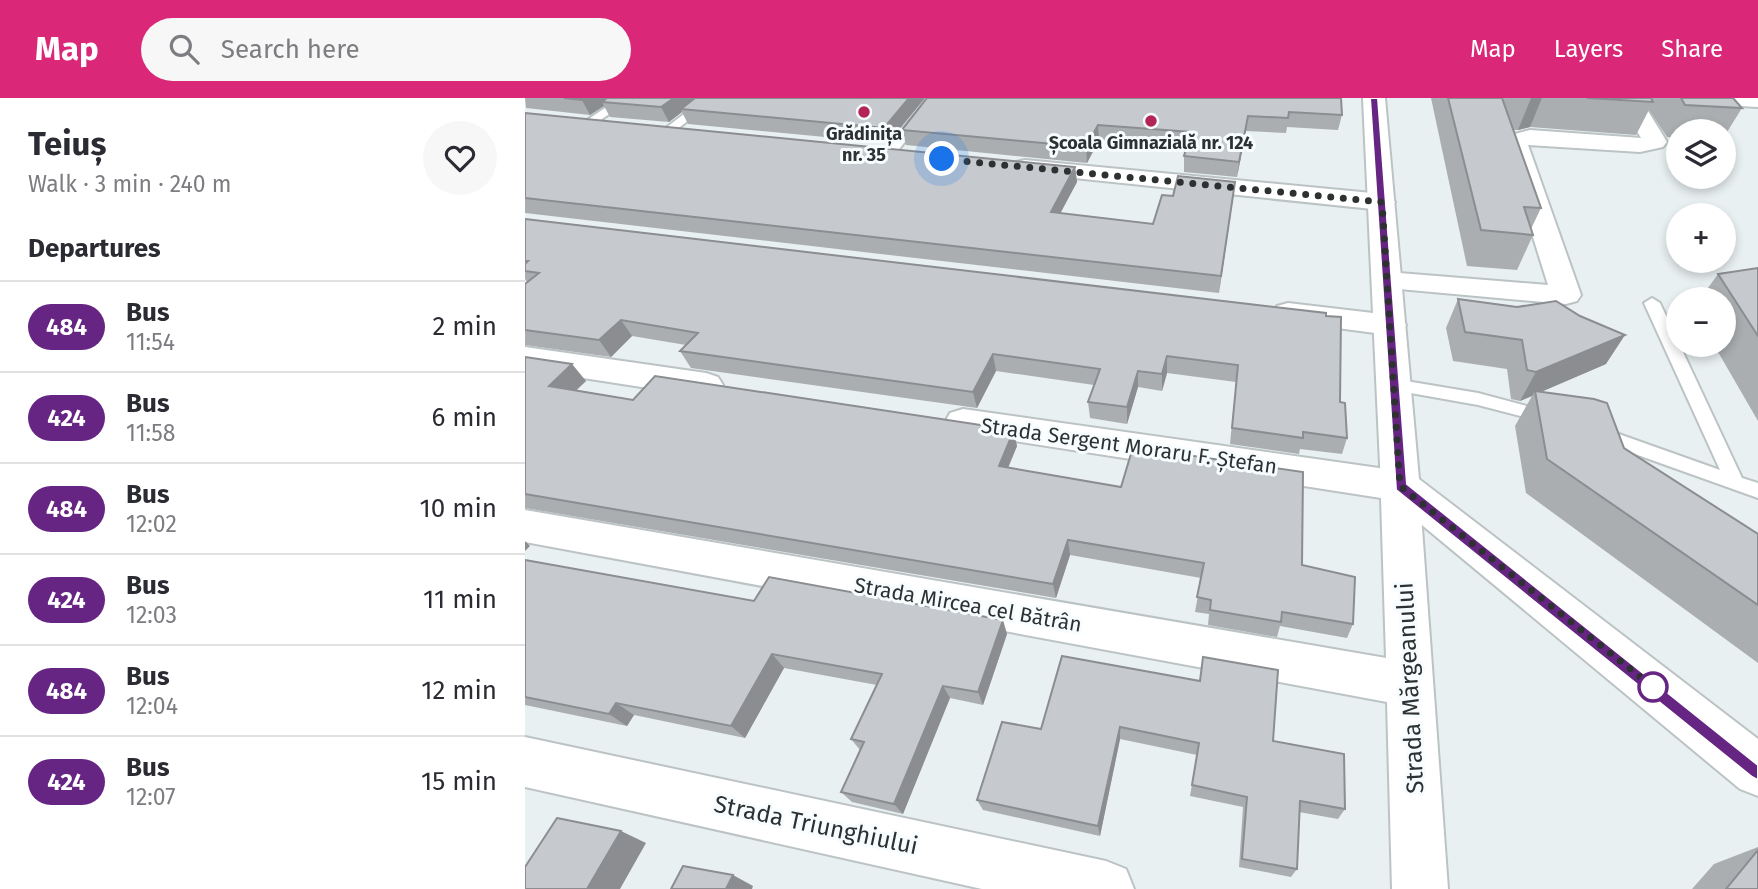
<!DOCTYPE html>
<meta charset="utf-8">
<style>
:root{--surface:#fff;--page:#f7f7f7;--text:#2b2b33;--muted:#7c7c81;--line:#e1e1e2;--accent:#db2777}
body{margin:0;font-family:"Fira Sans",sans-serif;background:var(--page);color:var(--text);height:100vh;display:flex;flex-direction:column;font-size:26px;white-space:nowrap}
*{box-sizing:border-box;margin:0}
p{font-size:23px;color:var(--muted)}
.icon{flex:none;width:38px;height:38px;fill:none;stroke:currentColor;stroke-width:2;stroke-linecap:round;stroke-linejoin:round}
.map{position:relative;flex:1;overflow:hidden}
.side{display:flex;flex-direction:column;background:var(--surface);width:525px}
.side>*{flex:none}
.badge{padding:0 14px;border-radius:23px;font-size:24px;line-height:46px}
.buttons{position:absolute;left:1141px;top:21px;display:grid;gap:14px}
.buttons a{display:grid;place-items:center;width:70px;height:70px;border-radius:50%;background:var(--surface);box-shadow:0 4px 10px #0003;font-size:35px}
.you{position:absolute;width:35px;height:35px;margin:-18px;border:5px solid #fff;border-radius:50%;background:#1a73e8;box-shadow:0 0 0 10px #1a73e833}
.map>.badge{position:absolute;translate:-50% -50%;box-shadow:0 0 0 4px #fff}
h2{padding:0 28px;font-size:26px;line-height:63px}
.round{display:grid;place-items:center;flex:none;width:74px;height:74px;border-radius:37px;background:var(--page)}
.headline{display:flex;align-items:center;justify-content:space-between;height:119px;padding:0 28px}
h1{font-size:33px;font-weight:700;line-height:52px}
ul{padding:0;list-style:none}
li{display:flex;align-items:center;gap:21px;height:91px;padding:0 28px;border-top:2px solid var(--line)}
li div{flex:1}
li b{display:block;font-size:26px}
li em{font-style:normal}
li .badge{min-width:77px;font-weight:700;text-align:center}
header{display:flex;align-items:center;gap:42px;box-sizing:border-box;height:98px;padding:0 35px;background:var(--accent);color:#fff}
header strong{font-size:33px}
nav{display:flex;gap:38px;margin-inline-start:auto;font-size:24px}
.search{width:490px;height:63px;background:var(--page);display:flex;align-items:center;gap:18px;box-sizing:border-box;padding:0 24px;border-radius:38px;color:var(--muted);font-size:26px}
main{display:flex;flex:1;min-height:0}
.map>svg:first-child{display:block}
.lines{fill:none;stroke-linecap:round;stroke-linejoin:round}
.service-casing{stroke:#bcc3c4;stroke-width:4}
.minor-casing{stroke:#bcc3c4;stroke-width:4}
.tertiary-casing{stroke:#bcc3c4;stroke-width:4}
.service{fill:#fff;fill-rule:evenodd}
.minor{fill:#fff;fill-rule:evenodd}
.tertiary{fill:#fff;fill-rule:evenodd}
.wall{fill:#aaaeb1}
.shaded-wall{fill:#8b8d90}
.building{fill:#c6cace;stroke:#8b8d90;stroke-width:2}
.line{fill:#662483;stroke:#fff;stroke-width:2}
.walk{stroke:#2e3131;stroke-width:7;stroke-dasharray:0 12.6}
.poi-dot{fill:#b42557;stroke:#f7fdff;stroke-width:2.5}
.stop-dot{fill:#fff;stroke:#662483;stroke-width:3.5}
.labels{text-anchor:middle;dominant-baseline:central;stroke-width:6;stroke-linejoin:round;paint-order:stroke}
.far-poi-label{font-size:18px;font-weight:bold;fill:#2e3131;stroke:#f7fdff}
.street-label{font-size:21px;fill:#2e3131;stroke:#f7fdff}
.near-street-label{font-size:24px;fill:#2e3131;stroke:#f7fdff}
</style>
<header>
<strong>Map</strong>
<div class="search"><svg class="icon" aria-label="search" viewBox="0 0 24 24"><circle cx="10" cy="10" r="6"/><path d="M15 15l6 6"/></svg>Search here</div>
<nav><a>Map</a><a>Layers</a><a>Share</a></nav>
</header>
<main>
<section class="side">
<div class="headline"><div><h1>Teiuș</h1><p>Walk · 3 min · 240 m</p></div><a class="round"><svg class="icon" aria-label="heart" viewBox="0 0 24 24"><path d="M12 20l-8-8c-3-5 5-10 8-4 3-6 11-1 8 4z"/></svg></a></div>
<h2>Departures</h2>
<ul>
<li><span class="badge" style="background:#662483;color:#fff">484</span><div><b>Bus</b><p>11:54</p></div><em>2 min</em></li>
<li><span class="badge" style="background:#662483;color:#fff">424</span><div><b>Bus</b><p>11:58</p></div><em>6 min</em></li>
<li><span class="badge" style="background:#662483;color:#fff">484</span><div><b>Bus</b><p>12:02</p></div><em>10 min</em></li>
<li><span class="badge" style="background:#662483;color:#fff">424</span><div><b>Bus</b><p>12:03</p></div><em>11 min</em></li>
<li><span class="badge" style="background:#662483;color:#fff">484</span><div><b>Bus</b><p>12:04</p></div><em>12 min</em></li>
<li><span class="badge" style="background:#662483;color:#fff">424</span><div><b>Bus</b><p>12:07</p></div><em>15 min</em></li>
</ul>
</section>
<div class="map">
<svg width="1233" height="791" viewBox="0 0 1233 791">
<rect width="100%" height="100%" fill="#e9f0f1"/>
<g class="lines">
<defs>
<g id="service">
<polygon points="95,0 107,0 67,28 59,28 59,24"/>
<polygon points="180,0 192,0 146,36 138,36 138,32"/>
<polygon points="403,0 414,0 368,59 360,59 360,53"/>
<polygon points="1127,200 1135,205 1217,380 1233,385 1233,400 1068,341 1065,336 1068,331 1074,329 1195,372 1119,205"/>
<polygon points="869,281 953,295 1028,315 1031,319 1028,323 1022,325 953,307 863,291 861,287"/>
</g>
<g id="minor">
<polygon points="1093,0 1115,0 1142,44 1138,49 1115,54 1003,47 1056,197 1052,203 1041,206 852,189 847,183 852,177 862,174 1023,187 978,43 982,38 1005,32 1116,40"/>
<polygon points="1167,0 1233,0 1233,9 1178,6 1170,5"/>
<polygon points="500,62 857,96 866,99 870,104 866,109 857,112 491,74 488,69 491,64"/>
<polygon points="763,205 865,217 876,220 881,227 876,234 865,237 752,222 748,215 752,208"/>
<polygon points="0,249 181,275 193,279 198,287 193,295 181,299 0,271"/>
<polygon points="438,311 875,373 888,378 894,388 923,791 867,791 862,604 0,444 0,412 861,560 856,400 425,333 420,324 425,315"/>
<polygon points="0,639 581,763 601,771 609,791 457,791 0,689"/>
</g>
<polygon id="tertiary" points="838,0 860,0 894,381 1233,641 1233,698 1215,691 862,398 856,388"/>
</defs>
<use href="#service" class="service-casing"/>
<use href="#minor" class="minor-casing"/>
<use href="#tertiary" class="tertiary-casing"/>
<use href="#service" class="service"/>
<use href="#minor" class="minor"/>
<use href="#tertiary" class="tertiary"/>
</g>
<g class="wall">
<polygon points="0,0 400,0 363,45 163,26 157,14 144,24 85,19 79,8 65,17 1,10"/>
<polygon points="816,0 817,17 813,32 762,29 761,35 721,33 712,79 659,74 659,58 662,50 574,42 562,65 381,47 377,32"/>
<polygon points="906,0 1208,0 1217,10 1199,39 1199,33 1153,33 1153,40 1142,39 1124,12 1111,37 1005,29 993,32 988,32 1016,110 1006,131 1008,137 992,172 942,168"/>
<polygon points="0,15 550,69 552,84 535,115 628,126 648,98 710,84 694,195 0,115"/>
<polygon points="0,121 801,215 822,340 817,356 775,351 774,356 705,346 711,284 642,275 637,293 613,289 602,326 565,320 563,304 569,287 471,273 452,310 166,270 155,253 161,247 107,238 86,259 0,247 0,186 2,184 0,181"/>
<polygon points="1233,170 1233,323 1189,247 1199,247 1199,201 1175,201 1193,176"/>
<polygon points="933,201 1081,266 1016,294 1099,350 1233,436 1233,565 1001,395 990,328 1007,298 995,303 986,301 982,271 928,263 921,230"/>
<polygon points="0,259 61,283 50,293 108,302 492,348 483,370 777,467 828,526 822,540 755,528 752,539 683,527 684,516 670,514 676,480 545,457 531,500 0,410"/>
<polygon points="0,462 229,503 482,536 458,607 425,600 378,716 327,704 316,694 335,652 326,641 352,587 259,570 220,640 109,617 102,628 0,607"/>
<polygon points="537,558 748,643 820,711 813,721 774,714 772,771 766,779 714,769 718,709 665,698 672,657 595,641 575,738 458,712 452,702 516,631"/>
<polygon points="1233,749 1233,791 1167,791 1189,766"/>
</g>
<g class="shaded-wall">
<polygon points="59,0 90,0 77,4 79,8 65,17 57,2"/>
<polygon points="149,0 176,0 156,11 157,14 144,24 136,9"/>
<polygon points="384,0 400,0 363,45 359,30"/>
<polygon points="1006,0 1017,0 1005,29 993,32"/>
<polygon points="723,18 721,33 712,79 714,64"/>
<polygon points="573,27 574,42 562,65 561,49"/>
<polygon points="550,69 552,84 527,131 526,114"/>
<polygon points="710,84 708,100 694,195 696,178"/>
<polygon points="96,222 107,238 86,259 74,242"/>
<polygon points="1100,237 1081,266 1011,296 1010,293 1007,298 995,303 1011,274"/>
<polygon points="468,256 471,273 452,310 448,294"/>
<polygon points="642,258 642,275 637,293 637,276"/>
<polygon points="47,266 61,283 38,305 24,288"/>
<polygon points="613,273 613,289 602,326 602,309"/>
<polygon points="489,332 492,348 477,384 474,368"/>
<polygon points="543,442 545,457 531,500 528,486"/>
<polygon points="0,443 5,448 0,453"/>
<polygon points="478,522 482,536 458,607 453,594"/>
<polygon points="247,556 259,570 220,640 206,628"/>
<polygon points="418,588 425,600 378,716 369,706"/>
<polygon points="91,605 109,617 102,628 84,616"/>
<polygon points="595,629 595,641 575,738 573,728"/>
<polygon points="96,733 121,745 95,791 62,791"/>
<polygon points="208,777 228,788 227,791 201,791"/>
</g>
<g class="building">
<polygon points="39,0 59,0 57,2"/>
<polygon points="82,0 149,0 136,9 77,4"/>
<polygon points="170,0 384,0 359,30 156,11"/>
<polygon points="402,0 816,0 817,17 764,14 763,20 723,18 714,64 659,58 666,34 573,27 561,49 377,32"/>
<polygon points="923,0 977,0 1016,110 999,109 1008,137 956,132"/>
<polygon points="1062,0 1126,0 1128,4"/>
<polygon points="1156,0 1208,0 1217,10 1160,7"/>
<polygon points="0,15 550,69 526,114 628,126 637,97 648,98 653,78 710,84 696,178 0,100"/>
<polygon points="0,121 801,215 801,218 816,219 815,304 820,305 822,340 778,334 778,340 707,330 713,267 642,258 637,276 613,273 602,309 563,304 575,271 468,256 448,294 155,253 173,235 96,222 74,242 0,232 0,186 14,175 0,173 0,166 3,163 0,163"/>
<polygon points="1233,170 1233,238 1193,176"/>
<polygon points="933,201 992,209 1031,203 1055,218 1100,237 1011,274 1002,272 997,242 940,234"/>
<polygon points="0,259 47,266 24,288 108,302 130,278 489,332 474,368 596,389 608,349 778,374 777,467 830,479 828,526 757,514 756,524 685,512 686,502 672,499 679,465 543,442 528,486 0,396"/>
<polygon points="1010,293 1069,301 1082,305 1099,350 1233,436 1233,507 1022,361"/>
<polygon points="0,462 229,503 244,479 478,522 453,594 418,588 369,706 316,694 339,644 326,641 357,576 247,556 206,628 91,605 84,616 0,599"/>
<polygon points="537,558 675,583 678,559 753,572 748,643 819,656 820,711 775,703 772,771 717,761 722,699 667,687 674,645 595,629 573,728 452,702 477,624 516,631"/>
<polygon points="32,720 96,733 62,791 0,791 0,769"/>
<polygon points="1233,752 1233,791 1201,791"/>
<polygon points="158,768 208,777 201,791 146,791"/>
</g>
<polygon class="line" points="845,0 853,0 882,386 1233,667 1233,682 1227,679 871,392"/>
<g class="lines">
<polyline class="walk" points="417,61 857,104 875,388 1128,589"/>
</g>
<g class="poi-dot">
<circle cx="339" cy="14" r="7"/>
<circle cx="626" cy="23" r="7"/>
</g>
<circle class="stop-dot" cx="1128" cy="589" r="14"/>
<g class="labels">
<g class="far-poi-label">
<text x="339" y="36">Grădinița<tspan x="339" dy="21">nr. 35</tspan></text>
<text x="626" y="45">Școala Gimnazială nr. 124</text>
</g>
<g class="street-label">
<text transform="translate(604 348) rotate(8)">Strada Sergent Moraru F. Ștefan</text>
<text transform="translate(443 507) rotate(10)">Strada Mircea cel Bătrân</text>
</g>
<g class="near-street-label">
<text transform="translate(885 590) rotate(-93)">Strada Mărgeanului</text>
<text transform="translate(291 727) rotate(12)">Strada Triunghiului</text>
</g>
</g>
</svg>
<div class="buttons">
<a><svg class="icon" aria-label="layers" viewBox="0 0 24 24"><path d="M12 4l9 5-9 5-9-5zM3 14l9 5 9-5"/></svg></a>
<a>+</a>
<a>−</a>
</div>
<div class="you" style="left:417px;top:61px"></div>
</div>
</main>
